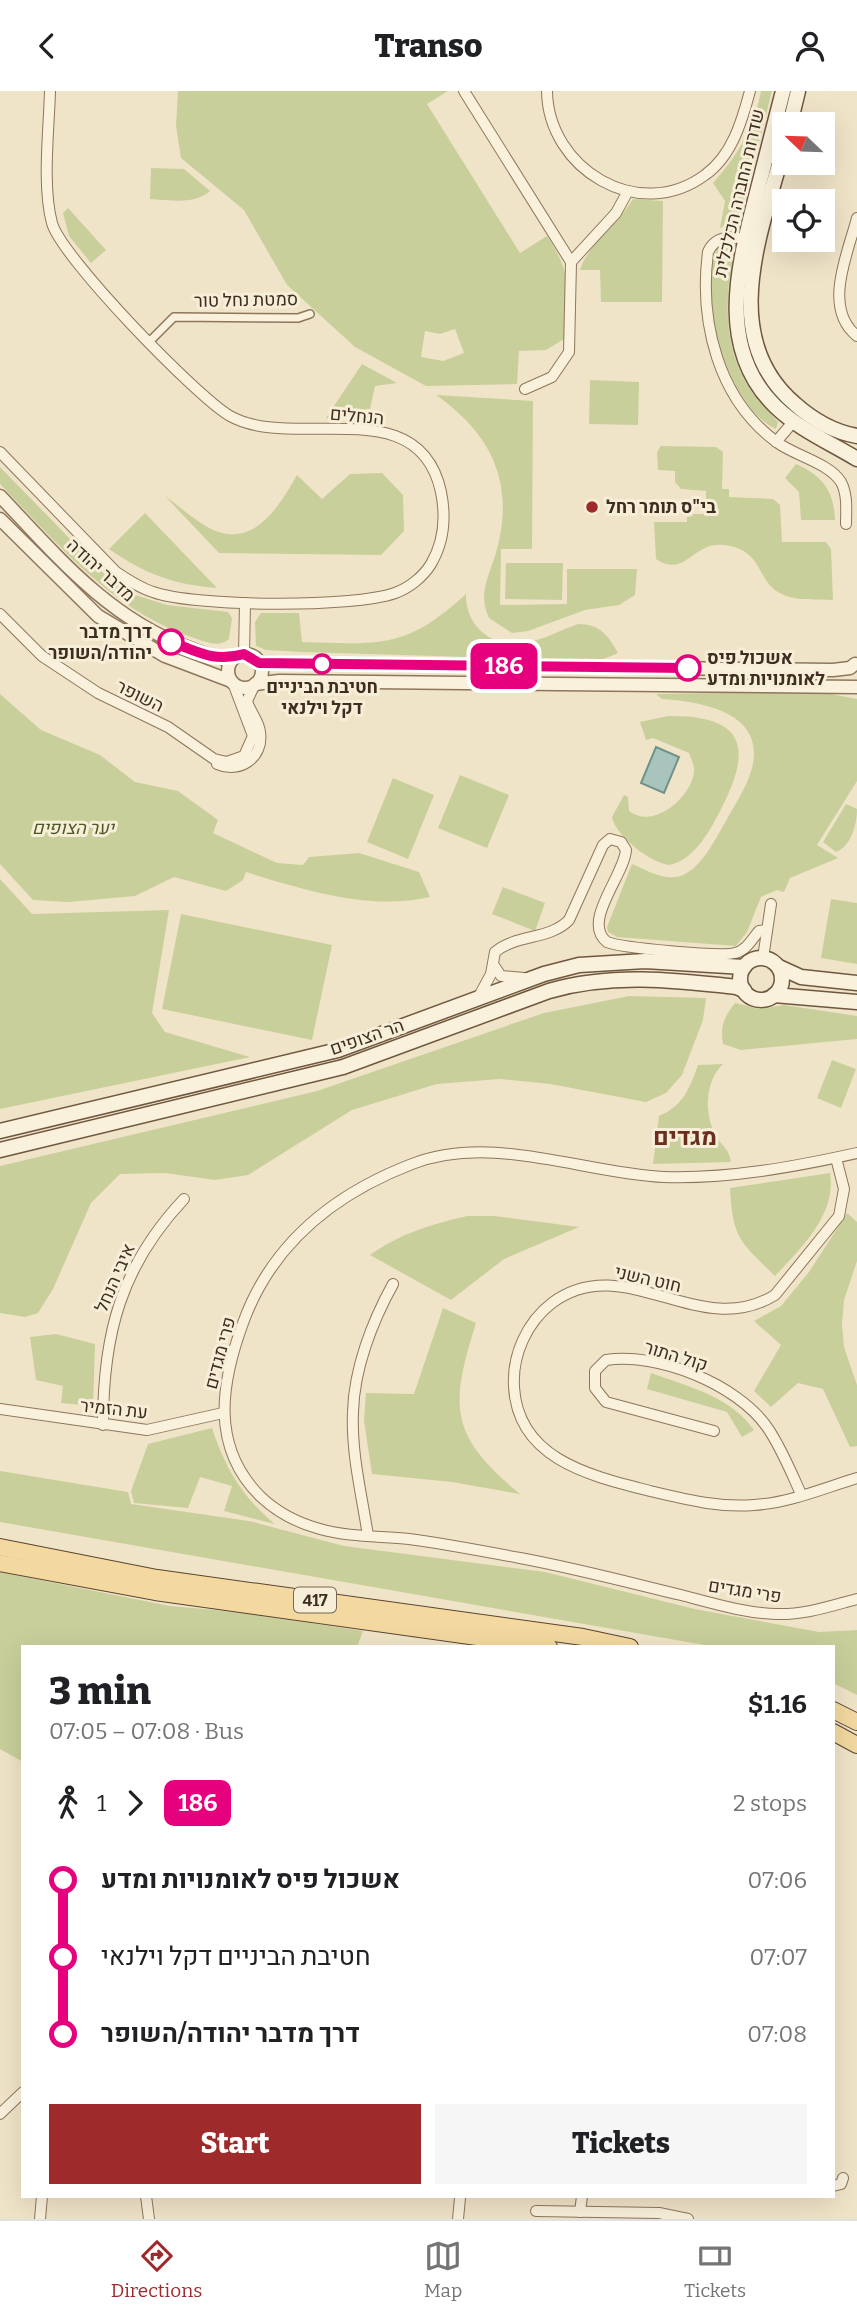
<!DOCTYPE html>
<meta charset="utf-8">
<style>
:root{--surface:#fff;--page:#f6f6f6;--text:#202124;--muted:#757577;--line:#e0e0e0;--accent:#9e2a2b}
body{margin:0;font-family:Bitter,Heebo,serif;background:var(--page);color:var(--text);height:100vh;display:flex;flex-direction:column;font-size:26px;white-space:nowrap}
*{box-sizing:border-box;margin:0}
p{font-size:23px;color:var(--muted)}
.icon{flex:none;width:38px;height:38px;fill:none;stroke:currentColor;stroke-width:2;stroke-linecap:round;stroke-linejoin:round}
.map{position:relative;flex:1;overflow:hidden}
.drawer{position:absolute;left:21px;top:1554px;width:814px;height:553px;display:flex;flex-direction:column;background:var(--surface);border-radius:0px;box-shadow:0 7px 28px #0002}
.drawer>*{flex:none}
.badge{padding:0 14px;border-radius:10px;font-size:24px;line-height:46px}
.needle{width:46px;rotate:293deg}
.tools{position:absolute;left:772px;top:21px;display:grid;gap:14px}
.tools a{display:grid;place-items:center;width:63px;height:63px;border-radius:0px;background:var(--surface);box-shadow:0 7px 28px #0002;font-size:35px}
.map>.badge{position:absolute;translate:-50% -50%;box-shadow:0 0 0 4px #fff}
.legs{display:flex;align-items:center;gap:10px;height:77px;padding:0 28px;font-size:23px}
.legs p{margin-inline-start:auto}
.headline{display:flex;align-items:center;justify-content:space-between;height:119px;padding:0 28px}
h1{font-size:38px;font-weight:800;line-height:52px}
.primary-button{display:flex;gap:14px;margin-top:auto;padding:14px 28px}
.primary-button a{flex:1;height:80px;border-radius:0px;background:var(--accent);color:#fff;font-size:28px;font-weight:800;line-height:80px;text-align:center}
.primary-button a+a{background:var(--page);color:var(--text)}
ul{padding:0 28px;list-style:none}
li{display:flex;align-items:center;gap:24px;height:77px;font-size:26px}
li i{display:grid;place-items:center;width:10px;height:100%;margin:0 9px;background:currentColor}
li i::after{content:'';width:18px;height:18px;margin:-9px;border:5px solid;border-radius:50%;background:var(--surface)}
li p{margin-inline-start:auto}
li:first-child i{background:linear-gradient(#0000 50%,currentColor 0)}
li:last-child i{background:linear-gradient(currentColor 50%,#0000 0)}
header{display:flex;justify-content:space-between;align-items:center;height:91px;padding:0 28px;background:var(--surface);font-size:32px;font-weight:800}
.menu{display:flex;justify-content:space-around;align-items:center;height:98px;border-top:2px solid var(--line);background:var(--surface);font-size:19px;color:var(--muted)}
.menu a{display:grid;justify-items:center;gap:4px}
.menu .current{color:var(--accent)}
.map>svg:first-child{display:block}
.green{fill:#c9cf9b;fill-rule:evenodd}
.water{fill:#a9c4bc;stroke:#6f938a;stroke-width:2}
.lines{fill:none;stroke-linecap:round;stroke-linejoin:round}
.pedestrian-casing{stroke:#8d765c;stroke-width:10}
.minor-casing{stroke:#8d765c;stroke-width:12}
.tertiary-casing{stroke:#8d765c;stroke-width:15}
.secondary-casing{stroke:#6f573f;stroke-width:17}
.primary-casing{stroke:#5b4430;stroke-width:18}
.pedestrian{stroke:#faf1dc;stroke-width:7}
.minor{stroke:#faf1dc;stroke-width:10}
.tertiary{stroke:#faf1dc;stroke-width:12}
.secondary{stroke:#faf1dc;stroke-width:14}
.primary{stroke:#f3d9a0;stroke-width:16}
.line-1-casing{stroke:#fff;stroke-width:16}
.line-1{stroke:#e6007e;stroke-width:10}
.poi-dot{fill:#9e2a2b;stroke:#f7eed8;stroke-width:2.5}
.stop-1-dot{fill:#fff;stroke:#e6007e;stroke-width:3.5}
.labels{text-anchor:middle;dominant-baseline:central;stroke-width:6;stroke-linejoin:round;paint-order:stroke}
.shield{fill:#f7eed8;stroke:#756857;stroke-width:2}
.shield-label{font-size:16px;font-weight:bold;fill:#3d2e20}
.street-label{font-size:18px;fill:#3d2e20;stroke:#f7eed8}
.poi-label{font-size:18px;font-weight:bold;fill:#3d2e20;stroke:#f7eed8;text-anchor:start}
.stop-label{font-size:18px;font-weight:bold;fill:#3d2e20;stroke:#f7eed8;text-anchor:end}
.park-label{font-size:18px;font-style:italic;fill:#4d5a26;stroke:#f7eed8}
.district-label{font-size:24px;font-weight:bold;fill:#6b2e1e;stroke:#f7eed8}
</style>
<header><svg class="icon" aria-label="back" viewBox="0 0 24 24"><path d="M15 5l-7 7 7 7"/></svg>Transo<svg class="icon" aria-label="person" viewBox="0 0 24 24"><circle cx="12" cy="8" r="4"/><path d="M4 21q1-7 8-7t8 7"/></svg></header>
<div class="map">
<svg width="857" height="2128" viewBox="0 0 857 2128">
<rect width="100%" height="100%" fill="#f0e4c8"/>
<g class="green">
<path d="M178,0H448L427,13L520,162L547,145C574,185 567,201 566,247L546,259L519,260L517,293L426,295L355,256L287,194L244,119L181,67L176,35ZM455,238L464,262L443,270L421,266L425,240L440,243Z"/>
<path d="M761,0H772L743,113L732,133L720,137L725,110L713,92C738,64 754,37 761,0Z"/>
<path d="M151,77L184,78L210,100C194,114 170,109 150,108Z"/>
<path d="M633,108L663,110L662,211H601L600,179H580C589,152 618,133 633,108Z"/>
<polygon points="68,117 106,159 91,172 69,145 63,122"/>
<path d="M728,152L733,155L734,160C724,207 723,262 753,302C761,313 770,321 778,331L776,338C729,318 690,196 719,154Z"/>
<polygon points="362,273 397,292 375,295 370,318 337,320 336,327 326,327"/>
<polygon points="590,289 639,291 638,334 589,333"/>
<path d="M436,304L533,310L532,458H501L500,514L567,513V478H637L635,504L619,514L585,519L528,540L512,542L489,527C478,504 488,487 495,465C516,395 494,345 436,304Z"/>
<path d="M661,355L716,356L723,361L722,398H729V406L773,408L780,414L782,451H826L831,458L833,509C818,508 798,510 784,504C755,493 766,459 724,454C692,450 686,488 656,468L654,431H687V426L693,425L692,423H706V400L681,398L675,391V380L658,379L657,361Z"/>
<path d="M796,373C823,385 834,400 835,429H801L799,401L785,387Z"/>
<path d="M0,376L115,494L135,504L167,514L228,521L232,527L229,548C218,557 207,551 194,547C112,520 58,453 0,393Z"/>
<path d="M382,382L403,404L404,440L381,464L219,462L164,404C177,414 190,425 204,434C250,463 278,418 297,384L322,408L350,383Z"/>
<path d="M145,422L217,497C172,493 147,484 109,458Z"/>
<polygon points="506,472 563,472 562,509 505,508"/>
<path d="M466,503C465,535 493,558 525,552C543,549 561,539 578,533C600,533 608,544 618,562L599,570L302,561L266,559L256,555L255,531L261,522H299L302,551C380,553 405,559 466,503Z"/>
<path d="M815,600L857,608V690L817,754L838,767L790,787L784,801L777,799L761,806L747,841L736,855L617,846L608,841L607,836L632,773C648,780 666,791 683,784C703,775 715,748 726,730C735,713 747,696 752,677C766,621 702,611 662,608L656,603Z"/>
<path d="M0,603L41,639L100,664L135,691L178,700L218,729L213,742L277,772L303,774L309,766L359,762L419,781L430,806C371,820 303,799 246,781L243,789L226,800L174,786L135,805L69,811L33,809L0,773Z"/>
<path d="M668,625C742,624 754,654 722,716C711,738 695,769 669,774C650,772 615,744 612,726L624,704L628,706L629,720C655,740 694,703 694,679C694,674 691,667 689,662L653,647L646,649L640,631Z"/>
<polygon points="460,684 509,704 487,757 438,737"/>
<polygon points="393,687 434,704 408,768 367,751"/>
<path d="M846,713L857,718C857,734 851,755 836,761L823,751Z"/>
<polygon points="0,788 32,823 169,819 152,922 165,941 250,966 0,1018"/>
<polygon points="503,796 545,812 535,840 492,823"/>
<polygon points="831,808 857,812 857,873 821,867"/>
<polygon points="181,823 332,854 312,949 162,918"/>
<polygon points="629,905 706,907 703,929 682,984 666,1002 646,1011 550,993 500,988 437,993 352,1019 248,1084 215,1089 165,1082 120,1083 91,1112 53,1198 38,1222 25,1226 0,1222 0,1075 317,1000 544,922"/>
<path d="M735,912L760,918L784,914L857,925V948L741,959L723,953C720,935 724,926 735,912Z"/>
<polygon points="832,969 856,978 841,1017 817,1007"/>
<path d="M723,973C704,991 704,1025 717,1047C724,1057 729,1058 731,1071L653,1073L659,1025C684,1014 689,998 698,974Z"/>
<path d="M830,1082C837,1123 801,1157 775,1185C740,1150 733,1149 730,1097Z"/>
<polygon points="847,1122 857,1131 857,1170 844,1209 842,1234 844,1256 857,1294 857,1355 850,1356 823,1298 798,1292 771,1316 754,1300 781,1254 754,1230 781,1215 809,1181"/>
<path d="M467,1125H494L579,1136L504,1168L451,1209L370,1164C401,1142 430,1134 467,1125Z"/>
<path d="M443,1217L476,1232C449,1317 450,1345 520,1403L452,1391L372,1383L364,1330L366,1302L414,1303Z"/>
<polygon points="56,1243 95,1253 93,1315 61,1312 63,1295 36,1289 30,1246"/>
<path d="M651,1282C689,1296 730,1305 754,1339L742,1346L727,1321L647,1298Z"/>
<path d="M212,1337C225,1377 243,1407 275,1433L224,1420L232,1395L200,1386L188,1417L134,1412L131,1400L148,1353Z"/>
<polygon points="0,1380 128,1401 131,1413 249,1430 344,1455 545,1481 695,1518 819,1541 857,1539 857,1604 833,1592 833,1556 716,1556 0,1431"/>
<polygon points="0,1481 170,1515 238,1521 363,1540 357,1556 23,1556 23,1671 0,1658"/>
</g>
<polygon class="water" points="656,656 679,666 664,702 641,692"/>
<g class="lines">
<defs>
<polyline id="pedestrian" points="150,250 174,226 298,227 310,223"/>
<g id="minor">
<polyline points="464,0 571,171 569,261 552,286 525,298"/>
<path d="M547,0C548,78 639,133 705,84C732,65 742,30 750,0"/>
<path d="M857,127C848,162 822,217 857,245"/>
<path d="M750,152C736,142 715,145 708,161C699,231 718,309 778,352C796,365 829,372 841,391C848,404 846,420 846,433"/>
<polyline points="571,171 616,122 628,100"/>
<polyline points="776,351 793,331"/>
<path d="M0,361L116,481C128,489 140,497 153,501C195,516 353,517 395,502C409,497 423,486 431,473C444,451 446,426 441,401C419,298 294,361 230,325C197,306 61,166 52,132C42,95 49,39 50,0"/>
<polyline points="0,523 42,565 98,602 168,636 214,668 227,671 244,665 253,645 233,592"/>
<polyline points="244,563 245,512"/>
<path d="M217,673C239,683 264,667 260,641C259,630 250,621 247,610L254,595"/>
<polyline points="763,867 771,813"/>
<polyline points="493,873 501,885 524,887"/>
<path d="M478,907L491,883L495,861C516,843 550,849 569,829L603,754L610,748L621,751L626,759C624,785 581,831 607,851C622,857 720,866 735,862C746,860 752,848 759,840L767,839"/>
<path d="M857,1062C794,1076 728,1088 664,1086C582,1082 492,1042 412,1073C334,1103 272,1152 243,1232C221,1292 210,1356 261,1406C278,1422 298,1432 320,1438C348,1446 379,1445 409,1448C446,1453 483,1460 520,1467C574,1477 627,1491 681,1504C712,1512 744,1522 776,1523C805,1524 830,1515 857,1508"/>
<path d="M836,1067L844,1098L839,1125L775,1204C699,1251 625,1158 552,1212C527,1231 512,1264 514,1296C518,1369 592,1385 650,1400C685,1408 718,1417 754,1414C789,1412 824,1397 857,1387"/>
<polyline points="0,1318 147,1339 223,1322"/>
<path d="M103,1334C103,1243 121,1175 184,1108"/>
<path d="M714,1340L606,1311L595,1297V1280L606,1269C657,1261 737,1293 767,1336C781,1356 791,1381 801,1403"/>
<path d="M368,1445C362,1405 351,1362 353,1321C354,1278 372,1231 393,1193"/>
<polyline points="0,2023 23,2001"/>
<polyline points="833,2095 841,2093 843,2087"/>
<polyline points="146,2105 149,2128"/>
<polyline points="536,2120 659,2122 688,2128"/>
<polyline points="580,2121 582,2105"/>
<polyline points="40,2128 42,2105"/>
<polyline points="458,2128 460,2107"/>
</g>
<g id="tertiary">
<path d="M0,405C56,464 108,527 187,556C202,562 216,568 233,568"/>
<polyline points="0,428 98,525 165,565 231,590"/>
<circle cx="245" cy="580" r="17"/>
<polyline points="259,572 833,579 850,577 855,573"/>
<polyline points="255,593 279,590 857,596"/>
</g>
<g id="secondary">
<path d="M783,0C774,36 764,73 755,109C737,179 717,259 776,316C800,339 829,351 857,368"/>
<polyline points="790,33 798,0"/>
<path d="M784,56C762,139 716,246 795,313C813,329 834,341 857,345"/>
<circle cx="761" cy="888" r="21"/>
<polyline points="779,876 801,886 857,892"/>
<polyline points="774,904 857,911"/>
<polyline points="0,1040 338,959 544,883 579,874 645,870 744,876"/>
<path d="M0,1059L343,976L549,900C612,882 673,889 736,896L744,899"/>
</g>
<g id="primary">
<polyline points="0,1456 157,1487 583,1546 630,1556"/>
<polyline points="0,1472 155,1501 549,1556"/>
<polyline points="833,1619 857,1631"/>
<polyline points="833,1641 857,1654"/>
</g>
</defs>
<use href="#pedestrian" class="pedestrian-casing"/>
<use href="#minor" class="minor-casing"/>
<use href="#tertiary" class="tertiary-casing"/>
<use href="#secondary" class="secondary-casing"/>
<use href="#primary" class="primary-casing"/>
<use href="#pedestrian" class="pedestrian"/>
<use href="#minor" class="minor"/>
<use href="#tertiary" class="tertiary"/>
<use href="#secondary" class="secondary"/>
<use href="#primary" class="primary"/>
</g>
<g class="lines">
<defs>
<path id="line-1" d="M171,551C201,562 213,571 244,563L259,572L688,577"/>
</defs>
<use href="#line-1" class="line-1-casing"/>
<use href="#line-1" class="line-1"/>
</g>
<circle class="poi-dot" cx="592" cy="416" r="7"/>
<g class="stop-1-dot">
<circle cx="171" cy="551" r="12"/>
<circle cx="322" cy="573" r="9"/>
<circle cx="688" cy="577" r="12"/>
</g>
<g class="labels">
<rect class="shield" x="294" y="1496.5" width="42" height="25" rx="5"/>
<g class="shield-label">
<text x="315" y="1509">417</text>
</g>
<g class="street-label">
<text transform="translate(739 102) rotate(-77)">שדרות החברה הכלכלית</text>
<text transform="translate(246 209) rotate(-1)">סמטת נחל טור</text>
<text transform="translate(357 325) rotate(5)">הנחלים</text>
<text transform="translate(101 479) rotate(42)">מדבר יהודה</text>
<text transform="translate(140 605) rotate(26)">השופר</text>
<text transform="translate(367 946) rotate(-19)">הר הצופים</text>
<text transform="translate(115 1187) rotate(-66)">איבי הנחל</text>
<text transform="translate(648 1188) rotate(13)">חוט השני</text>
<text transform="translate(220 1262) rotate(-75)">פרי מגדים</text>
<text transform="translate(676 1265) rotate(17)">קול התור</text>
<text transform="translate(114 1318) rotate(6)">עת הזמיר</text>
<text transform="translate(745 1500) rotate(9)">פרי מגדים</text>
</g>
<g class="poi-label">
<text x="606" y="416">בי"ס תומר רחל</text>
</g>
<g class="stop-label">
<text x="152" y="541">דרך מדבר<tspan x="152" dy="21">יהודה/השופר</tspan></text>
<text x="707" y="567" text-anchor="start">אשכול פיס<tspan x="707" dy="21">לאומנויות ומדע</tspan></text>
<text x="322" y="596" text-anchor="middle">חטיבת הביניים<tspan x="322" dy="21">דקל וילנאי</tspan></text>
</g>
<g class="park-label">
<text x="73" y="737">יער הצופים</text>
</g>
<g class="district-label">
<text x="685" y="1046">מגדים</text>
</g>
</g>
</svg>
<div class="tools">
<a><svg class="needle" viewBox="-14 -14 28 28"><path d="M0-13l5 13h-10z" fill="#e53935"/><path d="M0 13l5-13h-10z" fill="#757577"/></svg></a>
<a><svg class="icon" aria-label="locate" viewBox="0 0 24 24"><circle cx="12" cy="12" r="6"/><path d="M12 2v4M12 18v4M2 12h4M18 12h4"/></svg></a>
</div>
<b class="badge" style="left:504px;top:575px;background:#e6007e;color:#fff">186</b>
<section class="drawer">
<div class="headline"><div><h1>3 min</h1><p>07:05 – 07:08 · Bus</p></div><b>$1.16</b></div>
<div class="legs"><svg class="icon" aria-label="walk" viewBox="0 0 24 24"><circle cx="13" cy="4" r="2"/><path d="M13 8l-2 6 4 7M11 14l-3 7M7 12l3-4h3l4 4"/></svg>1<svg class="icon" aria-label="forward" viewBox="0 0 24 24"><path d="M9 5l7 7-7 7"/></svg><b class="badge" style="background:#e6007e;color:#fff">186</b><p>2 stops</p></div>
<ul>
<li><i style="color:#e6007e"></i><b>אשכול פיס לאומנויות ומדע</b><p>07:06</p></li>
<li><i style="color:#e6007e"></i><span>חטיבת הביניים דקל וילנאי</span><p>07:07</p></li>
<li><i style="color:#e6007e"></i><b>דרך מדבר יהודה/השופר</b><p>07:08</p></li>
</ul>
<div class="primary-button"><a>Start</a><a>Tickets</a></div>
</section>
</div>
<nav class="menu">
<a class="current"><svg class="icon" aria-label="directions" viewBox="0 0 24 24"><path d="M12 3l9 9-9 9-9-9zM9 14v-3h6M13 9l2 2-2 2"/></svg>Directions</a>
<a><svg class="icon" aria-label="map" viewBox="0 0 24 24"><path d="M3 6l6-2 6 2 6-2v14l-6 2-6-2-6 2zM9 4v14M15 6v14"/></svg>Map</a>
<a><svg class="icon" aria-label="tickets" viewBox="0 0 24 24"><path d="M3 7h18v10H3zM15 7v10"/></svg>Tickets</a>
</nav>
